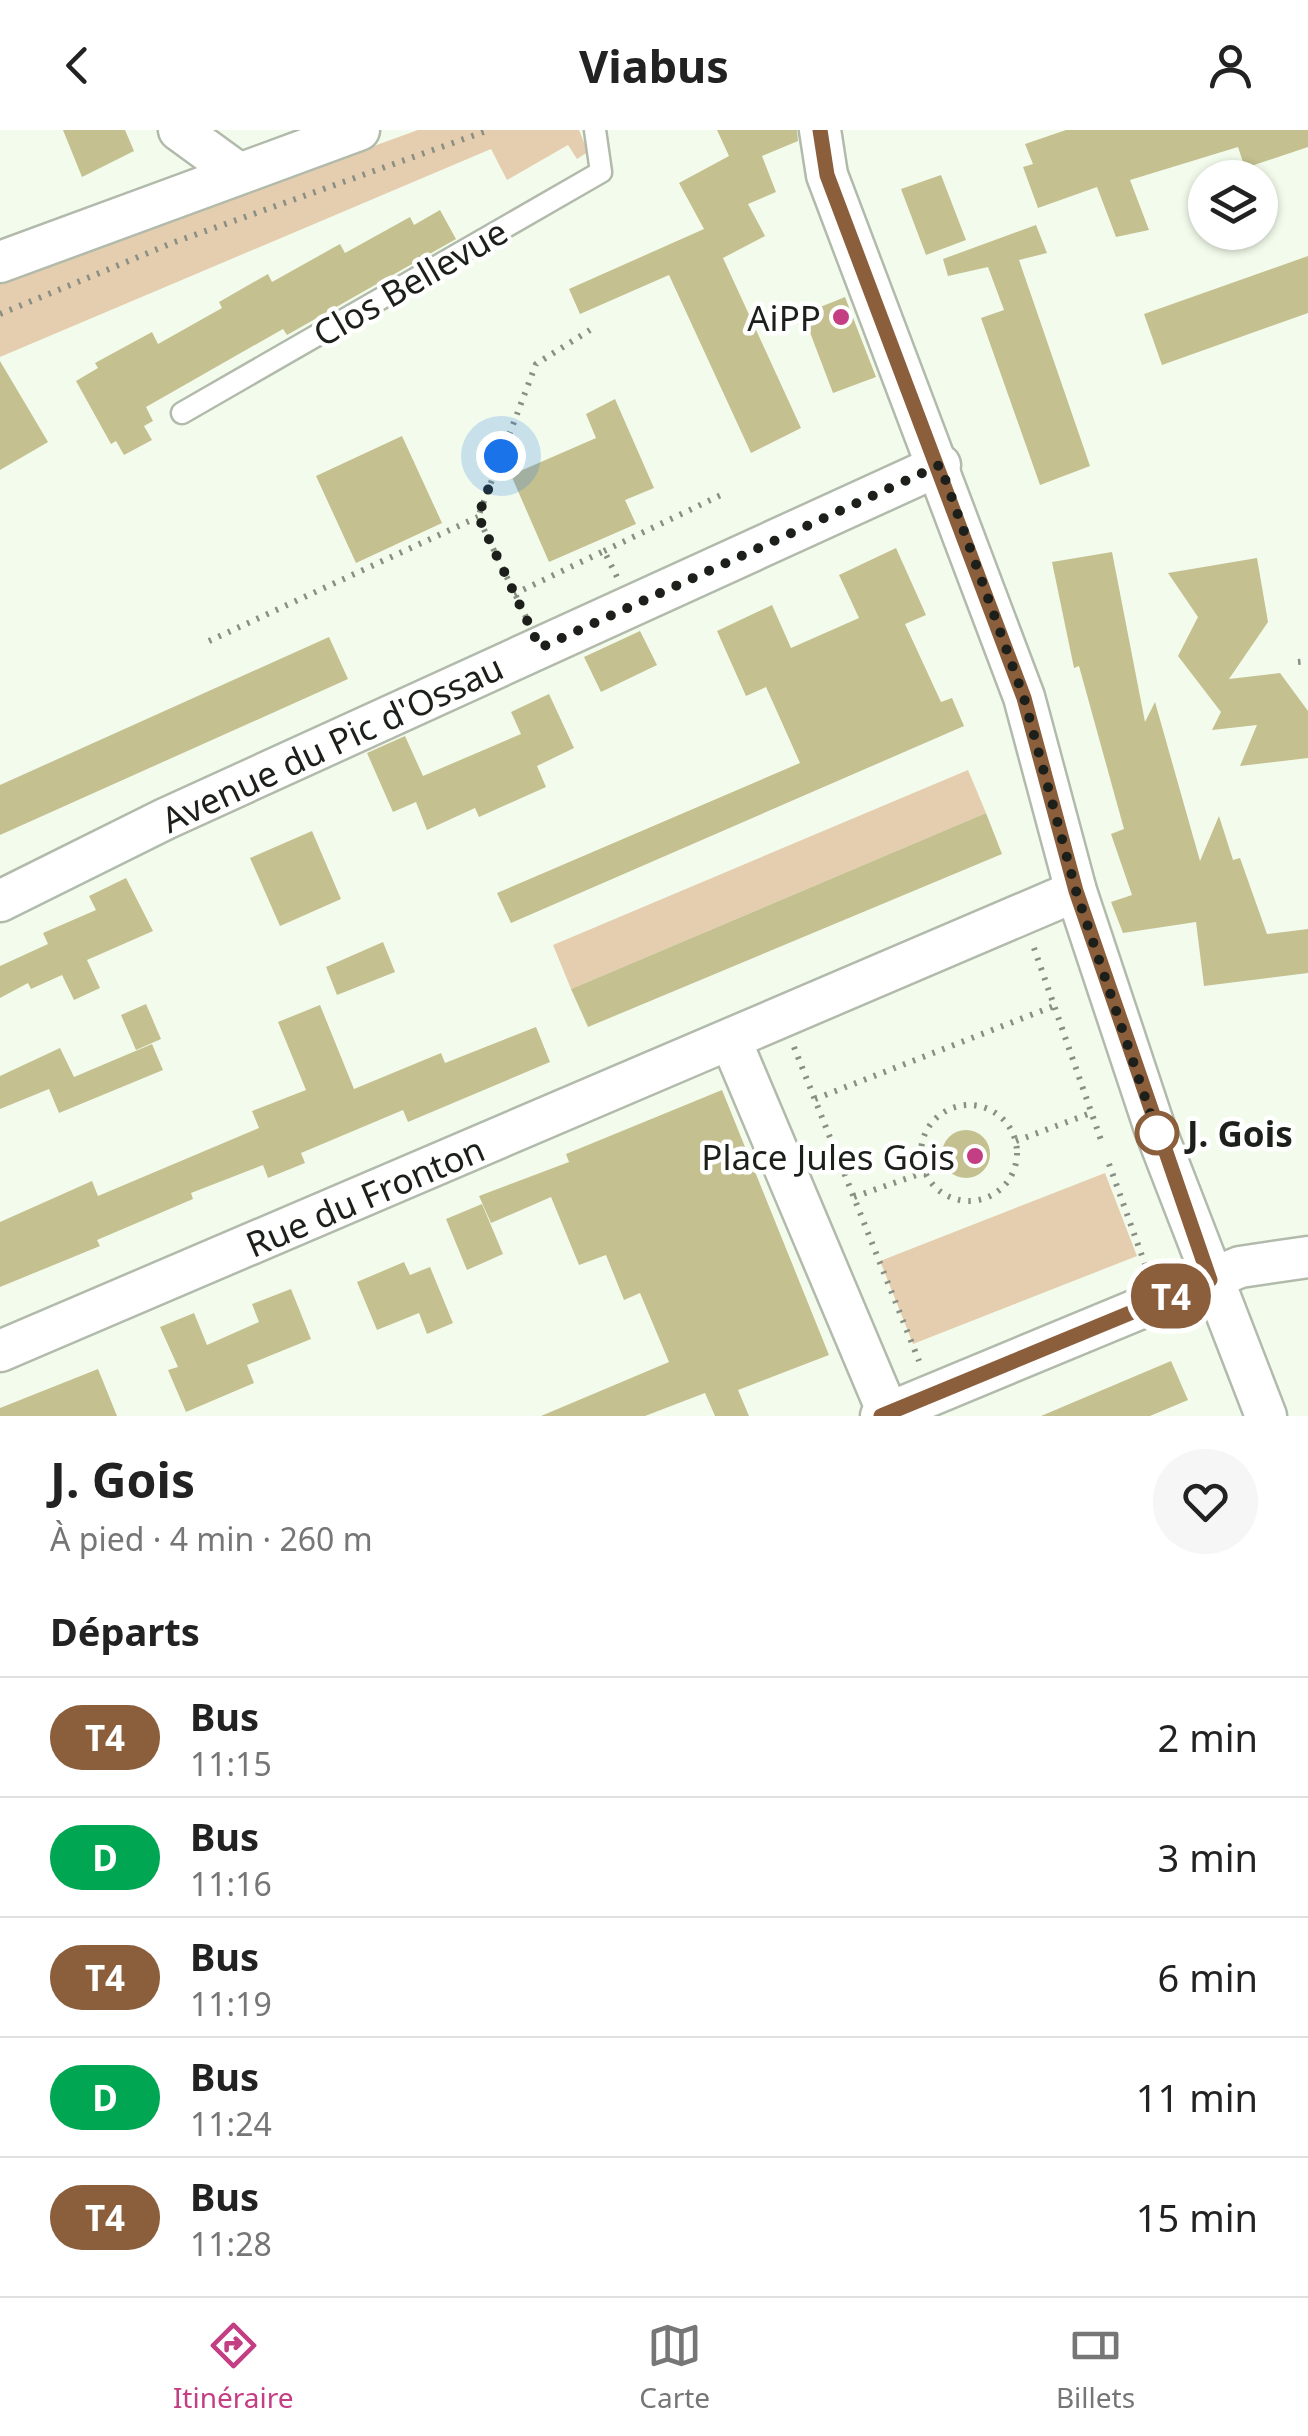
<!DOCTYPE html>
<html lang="fr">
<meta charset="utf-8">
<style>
:root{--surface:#fff;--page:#f6f6f6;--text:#222;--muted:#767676;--line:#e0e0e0;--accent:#c33e82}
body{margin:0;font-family:"Noto Sans",sans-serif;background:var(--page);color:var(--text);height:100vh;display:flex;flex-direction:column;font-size:38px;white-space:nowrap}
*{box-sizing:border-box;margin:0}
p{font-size:32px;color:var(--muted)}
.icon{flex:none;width:55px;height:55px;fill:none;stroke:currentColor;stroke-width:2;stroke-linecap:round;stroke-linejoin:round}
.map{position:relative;height:1286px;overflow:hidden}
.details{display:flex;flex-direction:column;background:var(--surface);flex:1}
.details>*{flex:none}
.badge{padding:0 20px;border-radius:32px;font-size:35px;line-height:65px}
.controls{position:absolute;left:1188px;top:30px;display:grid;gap:20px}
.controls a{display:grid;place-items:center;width:90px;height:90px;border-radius:50%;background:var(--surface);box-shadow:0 2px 8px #0004;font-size:50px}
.you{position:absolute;width:50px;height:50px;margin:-25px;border:8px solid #fff;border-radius:50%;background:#1a73e8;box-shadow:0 0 0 15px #1a73e833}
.map>.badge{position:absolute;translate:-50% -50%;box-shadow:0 0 0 5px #fff}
h2{padding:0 50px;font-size:38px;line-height:90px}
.round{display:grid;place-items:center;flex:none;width:105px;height:105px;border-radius:52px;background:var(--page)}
.overview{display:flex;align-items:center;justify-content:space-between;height:170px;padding:0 50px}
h1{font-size:48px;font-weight:700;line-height:75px}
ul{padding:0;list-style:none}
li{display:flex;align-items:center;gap:30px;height:120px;padding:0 50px;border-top:2px solid var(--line)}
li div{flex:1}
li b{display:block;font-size:38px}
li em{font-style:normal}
li .badge{min-width:110px;font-weight:700;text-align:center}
header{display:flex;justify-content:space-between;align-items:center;height:130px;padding:0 50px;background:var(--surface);font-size:45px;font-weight:700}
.tab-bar{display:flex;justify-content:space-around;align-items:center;height:140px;border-top:2px solid var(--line);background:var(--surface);font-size:28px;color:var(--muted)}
.tab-bar a{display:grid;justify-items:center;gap:5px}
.tab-bar .current{color:var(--accent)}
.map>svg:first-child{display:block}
.green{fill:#e5ceaf}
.building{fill:#c4c090}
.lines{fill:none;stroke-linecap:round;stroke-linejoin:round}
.lane-casing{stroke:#b1baab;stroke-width:25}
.street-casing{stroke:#b1baab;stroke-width:45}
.path{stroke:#898f84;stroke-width:6;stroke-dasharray:2.5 8;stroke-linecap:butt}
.lane{stroke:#fff;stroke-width:20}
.street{stroke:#fff;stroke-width:40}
.line-casing{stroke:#fff;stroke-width:22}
.line{stroke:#8b5e3c;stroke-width:15}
.walk{stroke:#1d201a;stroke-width:10;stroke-dasharray:0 18}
.poi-dot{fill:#c33e82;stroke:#fff;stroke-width:4}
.stop-dot{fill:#fff;stroke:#8b5e3c;stroke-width:5}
.labels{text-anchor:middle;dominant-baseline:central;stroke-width:9;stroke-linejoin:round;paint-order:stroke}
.street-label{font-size:35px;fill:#1d201a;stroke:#fff}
.poi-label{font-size:35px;fill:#1d201a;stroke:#fff;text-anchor:end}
.stop-label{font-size:35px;font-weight:bold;fill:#1d201a;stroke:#fff;text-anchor:start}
</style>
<header><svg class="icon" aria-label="back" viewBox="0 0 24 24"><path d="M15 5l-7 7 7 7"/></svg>Viabus<svg class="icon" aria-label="person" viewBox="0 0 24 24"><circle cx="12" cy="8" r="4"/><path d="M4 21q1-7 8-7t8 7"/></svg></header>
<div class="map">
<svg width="1308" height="1286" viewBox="0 0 1308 1286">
<rect width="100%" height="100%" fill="#f3fcec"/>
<g class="green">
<polygon points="418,0 579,0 588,22 577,29 568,15 507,50 491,19 0,227 0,151"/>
<polygon points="968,640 986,683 571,859 553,815"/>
<polygon points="1105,1043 1137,1126 913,1214 880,1131"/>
</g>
<g class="building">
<polygon points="63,0 125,0 134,21 82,47"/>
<polygon points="717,0 797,0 798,11 762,26 776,62 748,74 765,106 723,128 801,298 751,323 669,145 580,184 569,159 704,99 679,53 729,26"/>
<polygon points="1066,0 1308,0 1308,17 1245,38 1238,17 1130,50 1149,100 1116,107 1097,57 1038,78 1023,37 1033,34 1025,14"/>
<polygon points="941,45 966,110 926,125 901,59"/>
<polygon points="440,80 456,109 287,205 283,199 146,277 153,291 144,296 152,310 124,325 116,311 111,314 76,251 98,238 95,233 152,202 158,214 222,178 219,172 268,144 272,152 340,114 345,123 410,87 414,95"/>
<polygon points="1036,95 1047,123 1019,130 1090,336 1040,355 981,188 1004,180 988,137 948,146 943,129"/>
<polygon points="1308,126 1308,183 1162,235 1144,184"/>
<polygon points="845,167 876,247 833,263 803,184"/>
<polygon points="0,231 48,312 0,340"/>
<polygon points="615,269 654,358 625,370 636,394 549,432 511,345 596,308 586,284"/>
<polygon points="402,306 442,393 356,433 316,346"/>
<polygon points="896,418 926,485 905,494 941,572 952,568 964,596 511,793 497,763 800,633 766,557 746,566 717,501 772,475 791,518 859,488 839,445"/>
<polygon points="1112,422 1145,592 1155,572 1200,731 1219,686 1233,730 1240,728 1267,804 1308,799 1308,843 1204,856 1196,792 1123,803 1111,772 1132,765 1111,704 1124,699 1079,536 1074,538 1052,432"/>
<polygon points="1257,428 1268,492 1229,549 1280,543 1308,581 1308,628 1240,636 1257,595 1212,600 1221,582 1178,526 1198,487 1168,443"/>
<polygon points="640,501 657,535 601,562 584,527"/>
<polygon points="329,507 348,549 0,705 0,655"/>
<polygon points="549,564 574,618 537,636 546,657 479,687 475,678 427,700 416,672 393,682 367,623 405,606 423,646 521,604 511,582"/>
<polygon points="986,683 1002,724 588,897 571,859"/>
<polygon points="312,701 341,769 280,796 250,728"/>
<polygon points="126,748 153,801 87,830 100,858 74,870 62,845 31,859 28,853 0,868 0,836 48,814 43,803 96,780 89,766"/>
<polygon points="383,812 395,842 337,865 326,837"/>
<polygon points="146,874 161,909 136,920 121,885"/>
<polygon points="320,875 354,959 441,923 445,933 536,897 550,932 408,992 403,980 301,1023 305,1033 268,1048 263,1035 191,1063 193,1069 97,1110 100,1116 0,1157 0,1092 92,1051 98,1066 259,998 252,981 306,960 278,892"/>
<polygon points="152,914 163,940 59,983 49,959 0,979 0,946 60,918 74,947"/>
<polygon points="722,960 829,1225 738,1260 749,1286 715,1286 705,1263 645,1286 541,1286 669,1232 640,1163 624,1170 606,1125 579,1135 551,1067 491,1093 479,1066 569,1032 566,1024"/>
<circle cx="966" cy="1024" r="24"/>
<polygon points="482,1074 503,1124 467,1140 446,1089"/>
<polygon points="404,1132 410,1145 430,1137 453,1193 427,1204 419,1183 377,1200 357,1152"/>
<polygon points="291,1159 311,1209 247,1235 254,1253 186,1282 168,1240 178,1237 160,1197 194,1183 207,1215 259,1192 252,1174"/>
<polygon points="1171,1231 1188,1270 1150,1286 1041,1286"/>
<polygon points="98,1239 117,1286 0,1286 0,1278"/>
</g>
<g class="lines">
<defs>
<polyline id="lane" points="182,283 601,42 595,0"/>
<g id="street">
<polyline points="179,0 238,43"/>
<polyline points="820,0 827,45 1024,567 1076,761 1155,999 1266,1286"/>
<polyline points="0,132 359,0"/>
<polyline points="0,771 165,689 940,335"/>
<polyline points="731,911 888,1283"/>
<polyline points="0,1221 1076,761"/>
<polyline points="881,1286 1240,1137 1308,1127"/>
</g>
</defs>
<use href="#lane" class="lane-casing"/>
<use href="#street" class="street-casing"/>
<g class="path">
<polyline points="0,184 172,113 489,0"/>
<polyline points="604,421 721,365"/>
<polyline points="514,464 604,421 617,447"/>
<polyline points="526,487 478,387 536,234 590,200"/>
<polyline points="209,511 478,387"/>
<polyline points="1298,532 1308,531"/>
<polyline points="1034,818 1101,1010"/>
<polyline points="794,917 919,1231"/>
<polyline points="815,969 1054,876"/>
<circle cx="969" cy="1023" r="48"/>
<polyline points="1016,1011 1091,983"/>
<polyline points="1109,1034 1146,1137"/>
<polyline points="854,1067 925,1042"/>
</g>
<use href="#lane" class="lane"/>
<use href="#street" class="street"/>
</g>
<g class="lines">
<defs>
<polyline id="line" points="820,0 827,45 1024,568 1076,761 1210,1150 881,1286"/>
</defs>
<use href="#line" class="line-casing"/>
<use href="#line" class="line"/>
<polyline class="walk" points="501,326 478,386 540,518 940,335 1024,568 1076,761 1157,1003"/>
</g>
<g class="poi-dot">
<circle cx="841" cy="187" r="10"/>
<circle cx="975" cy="1026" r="10"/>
</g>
<circle class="stop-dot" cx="1157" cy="1003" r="20"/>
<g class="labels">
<g class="street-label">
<text transform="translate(410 152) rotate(-30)">Clos Bellevue</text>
<text transform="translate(332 613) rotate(-25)">Avenue du Pic d'Ossau</text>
<text transform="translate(365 1066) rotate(-23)">Rue du Fronton</text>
</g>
<g class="poi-label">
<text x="821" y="187">AiPP</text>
<text x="955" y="1026">Place Jules Gois</text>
</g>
<g class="stop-label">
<text x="1187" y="1003">J. Gois</text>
</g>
</g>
</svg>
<div class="controls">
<a><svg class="icon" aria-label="layers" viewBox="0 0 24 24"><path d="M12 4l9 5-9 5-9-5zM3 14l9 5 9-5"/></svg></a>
</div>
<div class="you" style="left:501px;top:326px"></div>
<b class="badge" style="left:1171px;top:1166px;background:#8b5e3c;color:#fff">T4</b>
</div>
<section class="details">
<div class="overview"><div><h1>J. Gois</h1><p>À pied · 4 min · 260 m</p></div><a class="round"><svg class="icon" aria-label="heart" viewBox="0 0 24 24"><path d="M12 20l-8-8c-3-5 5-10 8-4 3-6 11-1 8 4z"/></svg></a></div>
<h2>Départs</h2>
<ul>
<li><span class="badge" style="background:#8b5e3c;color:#fff">T4</span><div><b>Bus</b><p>11:15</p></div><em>2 min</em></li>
<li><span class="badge" style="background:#00a651;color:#fff">D</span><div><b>Bus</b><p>11:16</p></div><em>3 min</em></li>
<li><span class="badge" style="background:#8b5e3c;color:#fff">T4</span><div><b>Bus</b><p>11:19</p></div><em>6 min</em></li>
<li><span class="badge" style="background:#00a651;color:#fff">D</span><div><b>Bus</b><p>11:24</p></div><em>11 min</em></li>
<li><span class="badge" style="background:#8b5e3c;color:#fff">T4</span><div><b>Bus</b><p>11:28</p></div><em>15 min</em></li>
</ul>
</section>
<nav class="tab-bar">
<a class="current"><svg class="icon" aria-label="directions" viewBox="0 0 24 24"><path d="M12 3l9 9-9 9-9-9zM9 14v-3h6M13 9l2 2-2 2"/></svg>Itinéraire</a>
<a><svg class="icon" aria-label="map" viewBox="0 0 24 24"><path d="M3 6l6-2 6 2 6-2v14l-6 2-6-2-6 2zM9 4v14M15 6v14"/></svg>Carte</a>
<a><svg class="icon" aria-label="tickets" viewBox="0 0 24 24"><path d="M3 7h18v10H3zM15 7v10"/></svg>Billets</a>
</nav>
